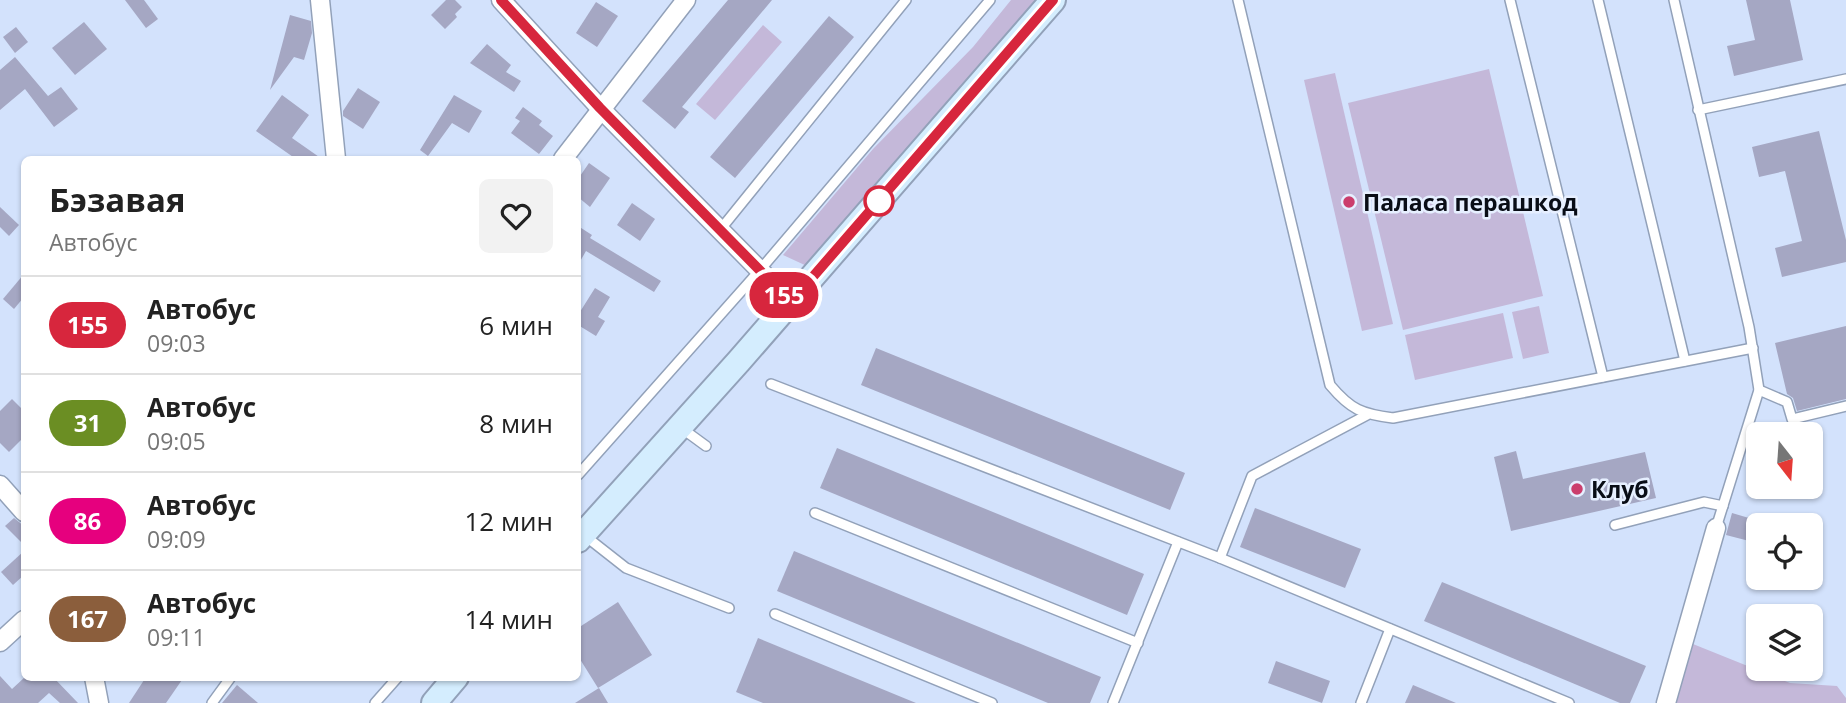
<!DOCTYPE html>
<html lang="ru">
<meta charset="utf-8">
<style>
:root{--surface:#fff;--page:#f2f2f2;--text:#222;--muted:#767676;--line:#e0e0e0}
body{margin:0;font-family:"Open Sans",sans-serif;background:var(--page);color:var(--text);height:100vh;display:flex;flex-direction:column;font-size:26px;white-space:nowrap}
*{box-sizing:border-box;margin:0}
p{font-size:23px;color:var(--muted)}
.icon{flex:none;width:38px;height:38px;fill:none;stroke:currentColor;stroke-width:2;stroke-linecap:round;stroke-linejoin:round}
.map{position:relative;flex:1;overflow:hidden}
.drawer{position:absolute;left:21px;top:156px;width:560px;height:525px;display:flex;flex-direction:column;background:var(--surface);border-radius:10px;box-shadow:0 2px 5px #0004}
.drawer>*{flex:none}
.badge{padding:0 14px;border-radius:23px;font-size:24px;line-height:46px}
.needle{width:46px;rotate:163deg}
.fabs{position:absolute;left:1746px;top:422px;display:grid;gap:14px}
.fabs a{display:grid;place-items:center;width:77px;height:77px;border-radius:10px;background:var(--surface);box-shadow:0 2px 5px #0004;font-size:35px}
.map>.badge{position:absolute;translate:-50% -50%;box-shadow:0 0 0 4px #fff}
.round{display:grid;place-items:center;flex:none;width:74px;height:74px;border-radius:10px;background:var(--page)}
.headline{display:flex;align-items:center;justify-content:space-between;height:119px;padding:0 28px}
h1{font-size:33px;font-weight:700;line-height:52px}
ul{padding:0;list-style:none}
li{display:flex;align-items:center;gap:21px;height:98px;padding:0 28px;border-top:2px solid var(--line)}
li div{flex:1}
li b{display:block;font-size:26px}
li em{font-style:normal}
li .badge{min-width:77px;font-weight:700;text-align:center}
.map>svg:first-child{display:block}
.green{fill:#c4b8d9}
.building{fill:#a5a7c3}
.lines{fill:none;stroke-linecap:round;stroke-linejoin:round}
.lane-casing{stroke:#92a1b9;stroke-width:12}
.street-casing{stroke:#92a1b9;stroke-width:21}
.secondary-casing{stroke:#92a1b9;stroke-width:28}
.lane{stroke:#fff;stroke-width:9}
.street{stroke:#fff;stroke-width:18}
.secondary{stroke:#d4edfe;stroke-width:24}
.line-casing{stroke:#fff;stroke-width:16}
.line{stroke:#d7263d;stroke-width:10}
.stop-dot{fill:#fff;stroke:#d7263d;stroke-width:3.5}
.poi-dot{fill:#cb3e6d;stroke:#e6efff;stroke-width:2.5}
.labels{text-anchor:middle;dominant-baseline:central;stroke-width:5;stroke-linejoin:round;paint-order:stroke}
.poi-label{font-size:23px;font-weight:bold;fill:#090d16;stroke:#e6efff;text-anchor:start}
</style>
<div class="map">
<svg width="1846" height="703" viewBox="0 0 1846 703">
<rect width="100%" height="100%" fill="#d3e2fc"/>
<g class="green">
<polygon points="1011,0 1043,0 809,267 783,255 873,149 973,47"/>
<polygon points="763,25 782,42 715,120 696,104"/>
<polygon points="1489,69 1543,296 1403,330 1348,103"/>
<polygon points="1335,73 1393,324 1362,331 1304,80"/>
<polygon points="1539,306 1549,353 1523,359 1512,312"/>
<polygon points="1503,313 1513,358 1415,380 1405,335"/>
<polygon points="1683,640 1790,683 1837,686 1846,698 1846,703 1666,703"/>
</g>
<g class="building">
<polygon points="125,0 144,0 158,19 146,28"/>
<polygon points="446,0 455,0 462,7 455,14 457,17 445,29 431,15"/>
<polygon points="728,0 772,0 682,107 689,112 675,129 642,101"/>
<polygon points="1746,0 1790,0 1803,60 1734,76 1727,46 1755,40"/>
<polygon points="596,2 618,16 597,47 576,33"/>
<polygon points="290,15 311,21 312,33 304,60 294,57 270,90"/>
<polygon points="829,16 854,37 735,178 710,157"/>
<polygon points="84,22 107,49 75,75 52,48"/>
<polygon points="16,27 28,42 15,53 3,37"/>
<polygon points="487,44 511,65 506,72 521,81 514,92 470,63"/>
<polygon points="15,57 48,96 61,87 78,109 54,127 25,89 0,110 0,70"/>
<polygon points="358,88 380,102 363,129 343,116 343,111"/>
<polygon points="282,95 309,115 292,138 322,159 296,159 256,131"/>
<polygon points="454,95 482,111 469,133 452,123 428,156 420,150"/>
<polygon points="523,107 542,121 539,125 553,136 539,154 511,133 520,121 515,118"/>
<polygon points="1819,131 1846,240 1846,262 1782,277 1775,248 1802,241 1785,171 1759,177 1752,147"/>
<polygon points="589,163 610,178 590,207 578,197 578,179"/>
<polygon points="632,203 655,219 640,241 617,225"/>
<polygon points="0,207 19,225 9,236 0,227"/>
<polygon points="578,226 592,235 590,238 661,281 654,292 586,251 578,265"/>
<polygon points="24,274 24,297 14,309 3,299"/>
<polygon points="595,288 610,297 598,317 605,321 596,336 578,325 578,315"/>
<polygon points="1846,326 1846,399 1797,411 1793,398 1787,394 1775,343"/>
<polygon points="876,348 1185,473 1170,510 861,385"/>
<polygon points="12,399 24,411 24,437 9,452 0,443 0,411"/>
<polygon points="837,448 1144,574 1127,615 820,488"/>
<polygon points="1516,451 1523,479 1645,452 1656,498 1511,531 1494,457"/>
<polygon points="1255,508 1361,549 1345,588 1240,547"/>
<polygon points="1732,513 1759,521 1753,542 1726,535"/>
<polygon points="14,518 24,526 24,545 5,526"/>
<polygon points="24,551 24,575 13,585 1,572"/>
<polygon points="794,551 1101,677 1090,703 1048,703 777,591"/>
<polygon points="1442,582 1646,666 1630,703 1620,703 1424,621"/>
<polygon points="618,602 652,655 598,688 578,656 578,628"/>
<polygon points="758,638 916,703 763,703 736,692"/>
<polygon points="1276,661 1330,681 1322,703 1268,683"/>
<polygon points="0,676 12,689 25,677 53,677 78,703 60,703 49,693 38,703 0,703"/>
<polygon points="146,677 184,677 166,703 129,703"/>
<polygon points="237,685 258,703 222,703"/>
<polygon points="1413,685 1456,703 1405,703"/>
<polygon points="599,688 608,703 575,703"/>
</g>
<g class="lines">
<defs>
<g id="lane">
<path d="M1238,0L1330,385C1351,410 1362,414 1393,418L1753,348"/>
<polyline points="1510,0 1603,377"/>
<polyline points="1598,0 1685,361"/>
<polyline points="1674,0 1749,327 1759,390 1716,528"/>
<polyline points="1698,110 1846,79"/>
<polyline points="720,230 906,0"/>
<polyline points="771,384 1220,558 1569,703"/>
<polyline points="1759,390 1787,402 1792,419 1846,406"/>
<polyline points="680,427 706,446"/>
<polyline points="578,475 760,270 990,0"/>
<polyline points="815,513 1138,643"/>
<polyline points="1615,525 1704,502 1723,506"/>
<polyline points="584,535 626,568 729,608"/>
<polyline points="1220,558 1252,476 1367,415"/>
<polyline points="775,614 992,703"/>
<polyline points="212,703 231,677"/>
<polyline points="375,703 398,677"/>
<polyline points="1113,703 1178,542"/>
<polyline points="1361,703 1390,629"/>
</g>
<g id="street">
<polyline points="320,0 336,159"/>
<polyline points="501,0 600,108 791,302"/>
<polyline points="563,159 686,0"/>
<polyline points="0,485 24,512"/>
<polyline points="0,642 24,620"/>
<polyline points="94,677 99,703"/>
<polyline points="1666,703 1716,528"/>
</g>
<g id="secondary">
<polyline points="578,540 739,361 1053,0"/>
<polyline points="434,703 456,677"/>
</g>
</defs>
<use href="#lane" class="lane-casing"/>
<use href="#street" class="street-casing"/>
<use href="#secondary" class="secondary-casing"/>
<use href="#lane" class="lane"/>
<use href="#street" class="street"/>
<use href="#secondary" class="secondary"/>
</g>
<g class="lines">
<defs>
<polyline id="line" points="501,0 600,108 791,302 1053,0"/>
</defs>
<use href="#line" class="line-casing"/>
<use href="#line" class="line"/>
</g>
<circle class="stop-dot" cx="879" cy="201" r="14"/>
<g class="poi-dot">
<circle cx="1349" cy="202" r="7"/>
<circle cx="1577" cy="489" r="7"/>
</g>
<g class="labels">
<g class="poi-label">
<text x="1363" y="202">Паласа перашкод</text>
<text x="1591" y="489">Клуб</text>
</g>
</g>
</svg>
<div class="fabs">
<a><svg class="needle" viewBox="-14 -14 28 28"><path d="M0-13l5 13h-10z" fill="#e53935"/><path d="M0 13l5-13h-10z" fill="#767676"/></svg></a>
<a><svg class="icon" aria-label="locate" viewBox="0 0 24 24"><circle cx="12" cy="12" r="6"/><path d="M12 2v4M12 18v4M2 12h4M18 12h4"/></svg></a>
<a><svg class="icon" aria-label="layers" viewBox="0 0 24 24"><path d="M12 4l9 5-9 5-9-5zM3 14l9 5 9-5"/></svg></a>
</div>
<b class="badge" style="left:784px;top:295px;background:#d7263d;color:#fff">155</b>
<section class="drawer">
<div class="headline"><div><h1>Бэзавая</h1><p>Автобус</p></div><a class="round"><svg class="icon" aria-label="heart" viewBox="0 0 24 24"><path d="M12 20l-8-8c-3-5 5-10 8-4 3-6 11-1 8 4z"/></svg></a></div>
<ul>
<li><span class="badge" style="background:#d7263d;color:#fff">155</span><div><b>Автобус</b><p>09:03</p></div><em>6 мин</em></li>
<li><span class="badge" style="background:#6b8e23;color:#fff">31</span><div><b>Автобус</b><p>09:05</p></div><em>8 мин</em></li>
<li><span class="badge" style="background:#e6007e;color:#fff">86</span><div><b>Автобус</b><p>09:09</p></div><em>12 мин</em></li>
<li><span class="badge" style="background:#8b5e3c;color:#fff">167</span><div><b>Автобус</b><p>09:11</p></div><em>14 мин</em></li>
</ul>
</section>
</div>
